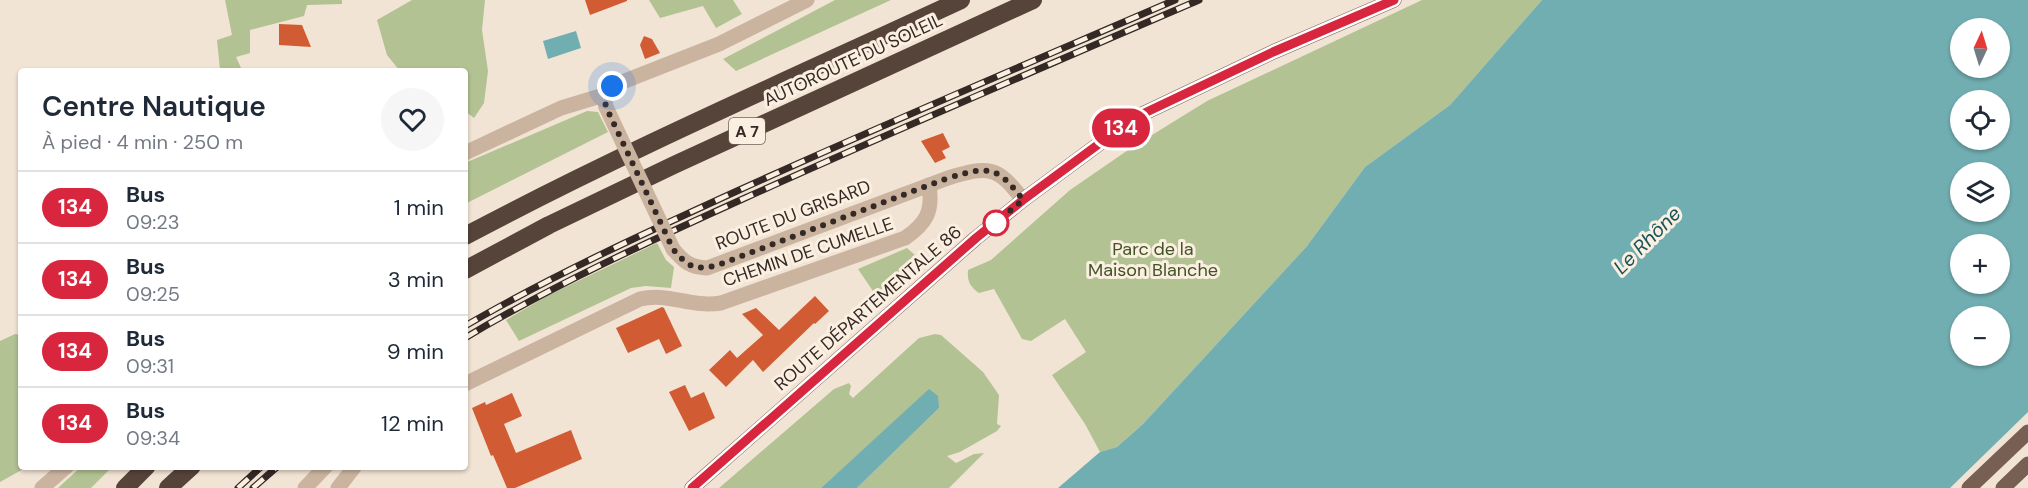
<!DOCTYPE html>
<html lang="fr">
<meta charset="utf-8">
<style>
:root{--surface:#fff;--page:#f6f6f7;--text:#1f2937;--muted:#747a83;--line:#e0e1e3}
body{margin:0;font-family:"DM Sans",sans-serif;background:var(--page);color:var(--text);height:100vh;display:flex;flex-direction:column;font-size:22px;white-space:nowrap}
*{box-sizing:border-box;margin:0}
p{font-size:20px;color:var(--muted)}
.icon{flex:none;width:33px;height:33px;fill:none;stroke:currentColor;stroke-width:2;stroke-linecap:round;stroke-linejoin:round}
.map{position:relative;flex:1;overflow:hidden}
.drawer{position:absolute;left:18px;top:68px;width:450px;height:402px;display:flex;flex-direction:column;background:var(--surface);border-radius:6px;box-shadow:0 2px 4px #0004}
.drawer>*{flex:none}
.badge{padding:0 12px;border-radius:20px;font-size:21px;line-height:39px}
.needle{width:39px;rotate:4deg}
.fabs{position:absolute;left:1950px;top:18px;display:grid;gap:12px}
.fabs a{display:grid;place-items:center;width:60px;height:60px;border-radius:50%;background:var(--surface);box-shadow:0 2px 4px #0004;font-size:30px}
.you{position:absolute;width:30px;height:30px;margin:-15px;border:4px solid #fff;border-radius:50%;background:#1a73e8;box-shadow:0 0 0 9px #1a73e833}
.map>.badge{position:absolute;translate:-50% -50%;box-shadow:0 0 0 3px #fff}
.round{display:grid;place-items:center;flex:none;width:63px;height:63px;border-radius:32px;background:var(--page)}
.summary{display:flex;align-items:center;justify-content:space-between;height:102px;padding:0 24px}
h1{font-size:28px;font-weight:600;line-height:45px}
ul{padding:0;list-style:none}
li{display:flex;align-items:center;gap:18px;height:72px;padding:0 24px;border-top:2px solid var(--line)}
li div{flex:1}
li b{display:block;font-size:22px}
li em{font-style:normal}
li .badge{min-width:66px;font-weight:700;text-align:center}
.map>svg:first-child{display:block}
.green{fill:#b2c293}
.water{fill:#71aeb2;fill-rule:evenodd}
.building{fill:#d15c33}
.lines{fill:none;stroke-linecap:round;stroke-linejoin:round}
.minor{stroke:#cbb49f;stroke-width:15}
.major{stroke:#776053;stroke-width:15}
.highway{stroke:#56433a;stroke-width:18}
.rail-casing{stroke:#342924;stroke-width:7}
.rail{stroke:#faefe0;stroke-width:4.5;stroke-dasharray:14;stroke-linecap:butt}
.minor-bridge{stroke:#cbb49f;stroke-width:15}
.line-casing{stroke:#fff;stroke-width:14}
.line{stroke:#d7263d;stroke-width:9}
.walk{stroke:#342924;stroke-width:6;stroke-dasharray:0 10.8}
.stop-dot{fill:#fff;stroke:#d7263d;stroke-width:3}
.labels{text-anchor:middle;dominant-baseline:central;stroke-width:6;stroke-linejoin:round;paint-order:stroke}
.shield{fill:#faefe0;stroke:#6f645c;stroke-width:1.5}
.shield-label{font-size:16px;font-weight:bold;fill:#342924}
.street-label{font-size:18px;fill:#342924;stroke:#faefe0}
.park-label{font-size:18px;fill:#425425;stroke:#faefe0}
.water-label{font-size:20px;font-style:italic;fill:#165358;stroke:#faefe0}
</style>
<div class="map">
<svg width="2028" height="488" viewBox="0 0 2028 488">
<rect width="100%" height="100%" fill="#f2e4d4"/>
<g class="green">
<polygon points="225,0 342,0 342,4 307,5 304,16 250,30 250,53 236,57 242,70 220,70 217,40 232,35"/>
<polygon points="412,0 485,0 482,30 488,71 484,103 474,118 465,111 465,70 399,70 387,55 377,20"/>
<polygon points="649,0 733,0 742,14 716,28 703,6 660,18"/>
<polygon points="835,0 891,0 736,71 723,59"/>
<path d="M1422,0H1542L1450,105L1365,167L1307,246L1143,424L1117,447L1100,452L1085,424L1052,375L1086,352L1065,319L1031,341L1022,339L994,289L979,293C970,287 967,281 968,270L991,260L1070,190L1131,148L1207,101Z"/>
<polygon points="587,111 598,112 608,132 465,204 465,163"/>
<polygon points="657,243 666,260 674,267 671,288 646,286 631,288 519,341 506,320 549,295"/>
<polygon points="907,248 916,256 877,297 858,269"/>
<polygon points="15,334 21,335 21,466 27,467 0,482 0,341"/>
<polygon points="935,334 941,335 983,372 999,395 997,424 1001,426 997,431 960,452 947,456 956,463 974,454 984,453 949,488 857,488 939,408 929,390 821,488 719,488 834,389 849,383 851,386 849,394 853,398 919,338"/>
<polygon points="82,466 112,467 91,488 58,488"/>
</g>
<g class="water">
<path d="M1542,0H2028V412L1950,488H1058L1100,452L1117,447L1143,424L1307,246L1365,167L1450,105ZM1960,28H2000V68H1960ZM1960,100H2000V140H1960ZM1960,172H2000V212H1960ZM1960,244H2000V284H1960ZM1960,316H2000V356H1960Z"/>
<polygon points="576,31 581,48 548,59 543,41"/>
<polygon points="929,389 938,396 939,408 857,488 821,488"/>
</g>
<g class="building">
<polygon points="585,0 627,0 627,1 590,15"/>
<polygon points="279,24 302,25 311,47 279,45"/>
<polygon points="644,36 652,39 660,53 645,59 640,45"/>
<polygon points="943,133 950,147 942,151 946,158 935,163 921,141"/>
<polygon points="815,296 829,311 815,324 814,323 763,372 753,360 726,387 709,370 730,350 737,358 763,335 742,314 756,308 779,330"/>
<polygon points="662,307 664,308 682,346 666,354 659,339 628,353 616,328"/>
<polygon points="685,385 691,398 704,392 715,418 689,431 669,392"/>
<polygon points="512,393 522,416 504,424 516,453 571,430 582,459 515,488 507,488 493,455 491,456 472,408 485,402 486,405"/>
</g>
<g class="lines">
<g class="minor">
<polyline points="606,107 604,95 612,86 719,44 807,0"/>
<polyline points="465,153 561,108 604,95"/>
<path d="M673,249C684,262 690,267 707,268L948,178C988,166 997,165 1023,200"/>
<path d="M465,384L640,299C668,292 690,308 721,303L905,238C927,223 933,211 929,185"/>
<polyline points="42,488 67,466"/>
<polyline points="305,488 326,466"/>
<polyline points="338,488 355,466"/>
</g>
<g class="major">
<polyline points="692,488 976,238 1023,200 1134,118 1273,52 1394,0"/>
<polyline points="1969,488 2028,432"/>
<polyline points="2003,488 2028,464"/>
</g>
<g class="highway">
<path d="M465,236C627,150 795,77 961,0"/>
<polyline points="465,270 549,225 674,165 1033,0"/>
<polyline points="125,488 147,466"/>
<polyline points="168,488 192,466"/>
</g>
<defs>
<g id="rail">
<path d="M465,326C553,275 645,233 737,191C882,125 1029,63 1175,0"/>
<path d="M465,338C555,284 650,241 745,198C896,130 1048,65 1199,0"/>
<polyline points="238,488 262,466"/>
<polyline points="253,488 278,466"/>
</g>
</defs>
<use href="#rail" class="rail-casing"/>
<use href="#rail" class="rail"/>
<polyline class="minor-bridge" points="606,107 673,249"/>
</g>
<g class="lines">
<defs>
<polyline id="line" points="692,488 976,238 1023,200 1134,118 1273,52 1394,0"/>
</defs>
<use href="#line" class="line-casing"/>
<use href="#line" class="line"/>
<path class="walk" d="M612,86L604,95L606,107L673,249C688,267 695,271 718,265L948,178C988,166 997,165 1023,200L993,225L996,223"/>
</g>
<circle class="stop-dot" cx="996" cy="223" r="12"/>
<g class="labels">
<rect class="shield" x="729" y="118" width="36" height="26" rx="4.5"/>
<g class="shield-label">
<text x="747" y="131">A 7</text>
</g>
<g class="street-label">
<text transform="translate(853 60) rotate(-25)">AUTOROUTE DU SOLEIL</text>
<text transform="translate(793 215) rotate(-21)">ROUTE DU GRISARD</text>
<text transform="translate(808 252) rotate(-19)">CHEMIN DE CUMELLE</text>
<text transform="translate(868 308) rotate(-41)">ROUTE DÉPARTEMENTALE 86</text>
</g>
<g class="park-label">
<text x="1153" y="249">Parc de la<tspan x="1153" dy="21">Maison Blanche</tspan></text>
</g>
<g class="water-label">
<text transform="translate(1647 240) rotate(-45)">Le Rhône</text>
</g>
</g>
</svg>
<div class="fabs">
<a><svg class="needle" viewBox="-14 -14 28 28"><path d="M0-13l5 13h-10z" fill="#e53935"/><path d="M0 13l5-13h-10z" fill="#747a83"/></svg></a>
<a><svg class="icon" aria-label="locate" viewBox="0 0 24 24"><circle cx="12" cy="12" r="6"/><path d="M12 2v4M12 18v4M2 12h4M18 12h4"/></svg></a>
<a><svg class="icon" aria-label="layers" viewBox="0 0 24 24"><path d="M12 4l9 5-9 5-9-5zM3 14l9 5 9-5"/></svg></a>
<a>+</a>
<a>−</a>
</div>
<div class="you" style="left:612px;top:86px"></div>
<b class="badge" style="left:1121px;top:128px;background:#d7263d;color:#fff">134</b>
<section class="drawer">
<div class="summary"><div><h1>Centre Nautique</h1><p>À pied · 4 min · 250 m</p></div><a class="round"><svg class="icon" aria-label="heart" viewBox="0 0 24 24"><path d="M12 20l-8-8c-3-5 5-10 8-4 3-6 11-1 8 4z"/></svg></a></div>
<ul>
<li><span class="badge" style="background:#d7263d;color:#fff">134</span><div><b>Bus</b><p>09:23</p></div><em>1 min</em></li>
<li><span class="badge" style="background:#d7263d;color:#fff">134</span><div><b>Bus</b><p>09:25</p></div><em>3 min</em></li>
<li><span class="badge" style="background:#d7263d;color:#fff">134</span><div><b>Bus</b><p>09:31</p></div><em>9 min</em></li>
<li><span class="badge" style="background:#d7263d;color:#fff">134</span><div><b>Bus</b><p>09:34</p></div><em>12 min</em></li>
</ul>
</section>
</div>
